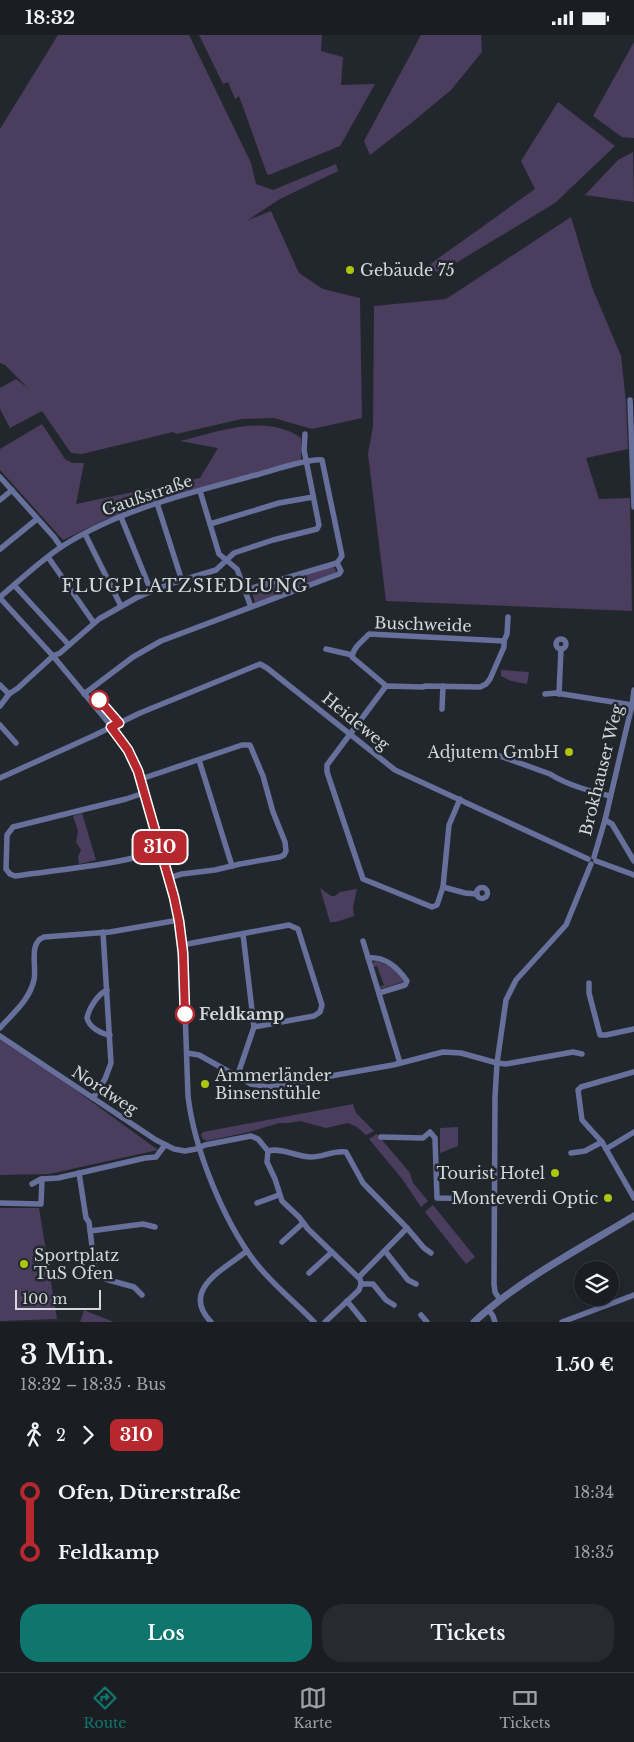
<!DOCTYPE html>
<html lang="de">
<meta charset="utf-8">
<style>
:root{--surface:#1a1d22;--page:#272a2f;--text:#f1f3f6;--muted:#9fa2a5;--line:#383b40;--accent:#0f766e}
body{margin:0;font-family:"Libre Baskerville",serif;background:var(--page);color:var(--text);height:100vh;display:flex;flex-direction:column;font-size:19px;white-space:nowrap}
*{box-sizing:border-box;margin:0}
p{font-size:16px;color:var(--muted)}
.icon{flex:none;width:28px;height:28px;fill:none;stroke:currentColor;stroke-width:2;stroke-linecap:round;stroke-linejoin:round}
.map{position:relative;height:1287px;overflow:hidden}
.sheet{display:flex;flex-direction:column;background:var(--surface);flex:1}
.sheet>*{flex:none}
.badge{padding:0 10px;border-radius:8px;font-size:18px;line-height:32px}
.tools{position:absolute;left:574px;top:1226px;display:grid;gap:10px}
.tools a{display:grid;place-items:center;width:45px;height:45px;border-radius:50%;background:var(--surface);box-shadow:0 2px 8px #0003,0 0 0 1px var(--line);font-size:25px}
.scale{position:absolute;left:15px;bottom:12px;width:86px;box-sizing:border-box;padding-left:5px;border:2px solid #d3d7da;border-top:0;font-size:14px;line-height:18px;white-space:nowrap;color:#d3d7da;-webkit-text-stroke:4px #22272d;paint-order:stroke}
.map>.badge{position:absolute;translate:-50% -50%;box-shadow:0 0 0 2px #fff}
.legs{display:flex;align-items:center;gap:8px;height:55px;padding:0 20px;font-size:16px}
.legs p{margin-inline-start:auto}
.headline{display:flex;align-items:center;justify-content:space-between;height:85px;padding:0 20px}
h1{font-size:28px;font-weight:600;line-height:38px}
.cta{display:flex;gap:10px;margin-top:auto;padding:10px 20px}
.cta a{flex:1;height:58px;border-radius:20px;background:var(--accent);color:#fff;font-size:20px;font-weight:600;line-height:58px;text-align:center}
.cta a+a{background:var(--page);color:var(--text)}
ul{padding:0 20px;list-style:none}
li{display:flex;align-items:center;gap:18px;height:60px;font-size:19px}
li i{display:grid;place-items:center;width:8px;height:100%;margin:0 6px;background:currentColor}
li i::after{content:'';width:12px;height:12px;margin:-6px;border:4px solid;border-radius:50%;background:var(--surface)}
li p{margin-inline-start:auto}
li:first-child i{background:linear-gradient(#0000 50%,currentColor 0)}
li:last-child i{background:linear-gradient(currentColor 50%,#0000 0)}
.status{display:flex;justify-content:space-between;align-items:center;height:35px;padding:0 25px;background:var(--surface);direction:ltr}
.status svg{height:14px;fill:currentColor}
.tabs{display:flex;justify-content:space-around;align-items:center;height:70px;border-top:1px solid var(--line);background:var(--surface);font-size:14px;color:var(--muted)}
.tabs a{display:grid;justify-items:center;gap:2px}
.tabs .selected{color:var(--accent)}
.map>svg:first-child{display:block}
.green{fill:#4a3d5e}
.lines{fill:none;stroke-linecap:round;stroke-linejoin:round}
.minor{stroke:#67709b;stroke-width:5.5}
.tertiary{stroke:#67709b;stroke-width:7}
.line-1-casing{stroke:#fff;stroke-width:11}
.line-1{stroke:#b7282e;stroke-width:8}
.poi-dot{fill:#aec60c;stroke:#22272d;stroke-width:2}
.stop-1-dot{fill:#fff;stroke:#b7282e;stroke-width:2.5}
.labels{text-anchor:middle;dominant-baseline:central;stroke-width:5;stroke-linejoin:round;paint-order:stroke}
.poi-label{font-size:16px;fill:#d3d7da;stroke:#22272d;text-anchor:start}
.street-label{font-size:16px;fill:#d3d7da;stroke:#22272d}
.stop-label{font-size:16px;font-weight:bold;fill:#d3d7da;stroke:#22272d;text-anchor:start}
.neighbourhood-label{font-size:18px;letter-spacing:1px;fill:#d3d7da;stroke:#22272d}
</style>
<div class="status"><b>18:32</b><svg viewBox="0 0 49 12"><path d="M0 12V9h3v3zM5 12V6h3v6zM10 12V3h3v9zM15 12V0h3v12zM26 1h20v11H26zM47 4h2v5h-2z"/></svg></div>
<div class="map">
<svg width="634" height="1287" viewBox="0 0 634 1287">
<rect width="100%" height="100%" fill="#22272d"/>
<g class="green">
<polygon points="58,0 189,0 251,128 256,149 273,155 336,129 338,136 280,164 248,185 271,176 299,238 323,254 360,263 362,383 312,394 274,383 242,384 176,399 173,397 82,419 71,418 42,376 10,393 0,374 0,353 16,344 28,353 5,330 0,328 0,94"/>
<polygon points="199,0 322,0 321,16 343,22 341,50 375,49 340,111 269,140 267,139 239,61 235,64 228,47 223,49"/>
<polygon points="421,0 481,0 482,17 451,55 410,89 370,120 364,106"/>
<polygon points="634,7 634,103 622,102 593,81"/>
<polygon points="558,67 615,111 555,168 441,237 422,235 535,154 521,126"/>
<polygon points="633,117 634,167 585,160 618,125"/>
<polygon points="571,182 592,252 621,321 626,367 628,414 586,423 599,464 630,463 632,576 386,566 368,419 373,391 374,271 446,264"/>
<path d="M42,389L65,424L72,428H84L76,469L200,443L218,413L180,406C219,397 265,378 301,403V426L197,454L107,484L63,505L0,435V414Z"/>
<polygon points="332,530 336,535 335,538 255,568 251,554"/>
<polygon points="501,635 529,637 527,649 511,646 501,641"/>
<polygon points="82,778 96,825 79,829 78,822 81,815 76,807 78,796 73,781"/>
<polygon points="320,853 331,861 335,861 340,857 357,854 353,872 354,881 336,887 330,887"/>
<polygon points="375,926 377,926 394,933 404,945 403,947 380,954 379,952 384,950 377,931 373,932 372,929"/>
<polygon points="0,1000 158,1115 49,1139 0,1140"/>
<polygon points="353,1069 356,1078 374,1096 366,1100 357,1092 348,1088 326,1093 300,1086 288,1088 279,1088 249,1097 207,1106 203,1104 201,1100 203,1097"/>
<polygon points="458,1092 458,1111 440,1118 440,1093"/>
<polygon points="377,1099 410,1138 413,1148 428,1166 421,1172 403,1145 369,1104"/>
<polygon points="433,1170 475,1222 466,1229 425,1177"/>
<polygon points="0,1173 39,1173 57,1284 0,1286"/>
<polygon points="84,1275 86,1276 114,1287 80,1287"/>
</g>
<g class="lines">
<g class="minor">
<polyline points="630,365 634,472"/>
<polyline points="0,442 54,502 61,512"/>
<polyline points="200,456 219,519 237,534 251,572"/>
<polyline points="0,465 12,455"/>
<polyline points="157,468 182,546"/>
<polyline points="121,482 151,556"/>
<polyline points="210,489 279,468 313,462"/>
<polyline points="85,499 121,571"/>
<polyline points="0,514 37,484"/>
<polyline points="48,522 94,588"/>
<polyline points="14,550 69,610"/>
<polyline points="245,555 337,528"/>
<path d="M0,562C20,545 39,527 61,512C120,474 190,458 256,440C271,436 309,423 322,425L342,521L337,528L341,536L339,539L161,606L133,622L84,659"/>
<path d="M0,563L53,621L107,686L128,715L138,736L174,862L179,885L183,918L188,1061C194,1113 223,1185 255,1227C272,1249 295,1267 314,1287"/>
<circle cx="561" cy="609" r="5"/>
<polyline points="326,614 352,620"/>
<polyline points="0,650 9,659"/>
<path d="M385,652L384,649L352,622C353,612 363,606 369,599L504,606"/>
<polyline points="545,659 556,658 632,670"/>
<polyline points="559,659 561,614"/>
<polyline points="0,671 9,659 18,653 53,621 60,618 99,584 136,563 166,550 216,535 234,518 273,505 317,494 319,490 304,415 305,399"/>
<polyline points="442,674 443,651"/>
<polyline points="0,690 16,708"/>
<path d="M485,719L489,717L550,739C567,750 590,756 610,761"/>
<polyline points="199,725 232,831"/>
<polyline points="0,743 93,701 140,678 260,629 267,633 395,735 588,824"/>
<polyline points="141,744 242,710 250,710 263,741 273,777 285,807 286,816 284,820 280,822 240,829 215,835 182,839 168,843"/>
<path d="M144,758L126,764L13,792L7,800L6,834L10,839L15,841C64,834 114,830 161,816"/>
<polyline points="460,764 449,790 443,852 437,870 432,872 363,844 327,737 327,730 386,651 423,652 425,651 480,652 486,649 490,644 504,612 504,606 507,599 508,582"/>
<polyline points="605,785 612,789 634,826"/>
<polyline points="594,822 605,785 632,670 634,655"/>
<polyline points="596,826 634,840"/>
<polyline points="443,852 465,858 477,859"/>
<circle cx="482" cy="858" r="5.5"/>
<polyline points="363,906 400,1028"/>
<polyline points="182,910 289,890 298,894 322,970 320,977 314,981 254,992"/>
<path d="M368,923C385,921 398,933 407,946L405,950L379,958"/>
<polyline points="589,948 589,958 600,1000 606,1000 634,994"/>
<path d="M107,955C98,959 89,973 87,983C89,992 101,999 110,1000"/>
<path d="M0,993C13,978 29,966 34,945C37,931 28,908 44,902L110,897L179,885"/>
<polyline points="0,1001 156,1105 174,1114 185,1116 196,1114 205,1110 251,1101 258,1104 268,1116 267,1127 275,1144 282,1166 299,1182 308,1194 360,1244 361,1249 359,1255 325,1287"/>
<polyline points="187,1018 199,1020 251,1049 268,1052 393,1030 443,1017 461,1018 497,1028 506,1029 573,1017 582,1019"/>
<polyline points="634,1037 581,1052 578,1055 582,1085 602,1107 634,1163"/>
<polyline points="237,1042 254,992 243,899"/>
<polyline points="93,1063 105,1044 111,1028 103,897"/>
<polyline points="381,1102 423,1103 430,1097 435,1103 437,1163 494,1164"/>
<polyline points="606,1114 634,1097"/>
<path d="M268,1116C281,1112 297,1122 311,1122C323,1122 334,1115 346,1117L363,1148L407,1193L359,1242"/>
<polyline points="571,1118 585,1116 602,1107"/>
<polyline points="79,1138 86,1183 89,1187 95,1236 105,1244 134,1252 142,1260"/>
<polyline points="32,1149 41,1144 58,1143 145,1123 156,1122 165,1110"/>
<polyline points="0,1168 41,1169 42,1144"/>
<polyline points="257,1168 279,1160"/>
<polyline points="407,1193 424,1213 431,1218"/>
<polyline points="90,1196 143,1189 155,1192"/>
<polyline points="282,1207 303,1188"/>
<polyline points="385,1216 408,1245 416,1249"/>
<polyline points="309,1238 332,1217"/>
<polyline points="361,1249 373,1249 386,1265 394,1270"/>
<polyline points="500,1265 495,1257 494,1249 495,1062 497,1028 506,965 516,945 566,890 591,829"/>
<polyline points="347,1266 364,1287"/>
<polyline points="488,1274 493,1281 495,1287"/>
<polyline points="421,1280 427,1287"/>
<path d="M211,1287C180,1255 224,1234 247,1216"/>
<polyline points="562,1287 634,1260"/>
</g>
<path class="tertiary" d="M474,1287C519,1245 581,1213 634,1181"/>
</g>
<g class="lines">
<defs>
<polyline id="line-1" points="99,665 119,688 111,692 128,715 138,736 174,862 179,886 183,918 185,979"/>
</defs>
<use href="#line-1" class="line-1-casing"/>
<use href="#line-1" class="line-1"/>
</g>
<g class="poi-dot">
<circle cx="350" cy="235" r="5"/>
<circle cx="569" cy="717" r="5"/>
<circle cx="205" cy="1049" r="5"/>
<circle cx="555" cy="1138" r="5"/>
<circle cx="608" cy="1163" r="5"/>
<circle cx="24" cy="1229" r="5"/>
</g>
<g class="stop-1-dot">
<circle cx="99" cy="665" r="9"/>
<circle cx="185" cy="979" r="9"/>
</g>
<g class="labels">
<g class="poi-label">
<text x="360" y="235">Gebäude 75</text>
<text x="559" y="717" text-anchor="end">Adjutem GmbH</text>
<text x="215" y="1040">Ammerländer<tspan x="215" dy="18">Binsenstühle</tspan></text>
<text x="545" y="1138" text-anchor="end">Tourist Hotel</text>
<text x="598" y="1163" text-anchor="end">Monteverdi Optic</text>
<text x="34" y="1220">Sportplatz<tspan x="34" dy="18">TuS Ofen</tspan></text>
</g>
<g class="street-label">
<text transform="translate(147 460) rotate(-19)">Gaußstraße</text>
<text transform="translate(423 589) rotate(2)">Buschweide</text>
<text transform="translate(356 686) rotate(39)">Heideweg</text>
<text transform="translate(601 735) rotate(-76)">Brokhauser Weg</text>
<text transform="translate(105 1055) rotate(33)">Nordweg</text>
</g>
<g class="stop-label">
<text x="199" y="979">Feldkamp</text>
</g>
<g class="neighbourhood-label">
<text x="185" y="551">FLUGPLATZSIEDLUNG</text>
</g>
</g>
</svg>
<div class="tools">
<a><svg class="icon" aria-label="layers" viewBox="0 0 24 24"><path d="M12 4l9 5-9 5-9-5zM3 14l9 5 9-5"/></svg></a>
</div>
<div class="scale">100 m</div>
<b class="badge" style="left:160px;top:812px;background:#b7282e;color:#fff">310</b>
</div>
<section class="sheet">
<div class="headline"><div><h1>3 Min.</h1><p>18:32 – 18:35 · Bus</p></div><b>1.50 €</b></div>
<div class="legs"><svg class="icon" aria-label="walk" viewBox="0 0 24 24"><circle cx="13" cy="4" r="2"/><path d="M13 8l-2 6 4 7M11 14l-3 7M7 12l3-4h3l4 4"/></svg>2<svg class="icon" aria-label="forward" viewBox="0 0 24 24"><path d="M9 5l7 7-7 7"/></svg><b class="badge" style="background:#b7282e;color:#fff">310</b></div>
<ul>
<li><i style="color:#b7282e"></i><b>Ofen, Dürerstraße</b><p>18:34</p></li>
<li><i style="color:#b7282e"></i><b>Feldkamp</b><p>18:35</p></li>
</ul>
<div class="cta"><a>Los</a><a>Tickets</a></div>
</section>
<nav class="tabs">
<a class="selected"><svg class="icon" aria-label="directions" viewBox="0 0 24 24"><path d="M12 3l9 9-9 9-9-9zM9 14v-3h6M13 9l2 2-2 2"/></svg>Route</a>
<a><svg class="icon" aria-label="map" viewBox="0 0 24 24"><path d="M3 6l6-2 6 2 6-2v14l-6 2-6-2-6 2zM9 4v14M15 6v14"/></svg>Karte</a>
<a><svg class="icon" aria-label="tickets" viewBox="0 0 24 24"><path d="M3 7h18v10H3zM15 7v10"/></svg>Tickets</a>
</nav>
